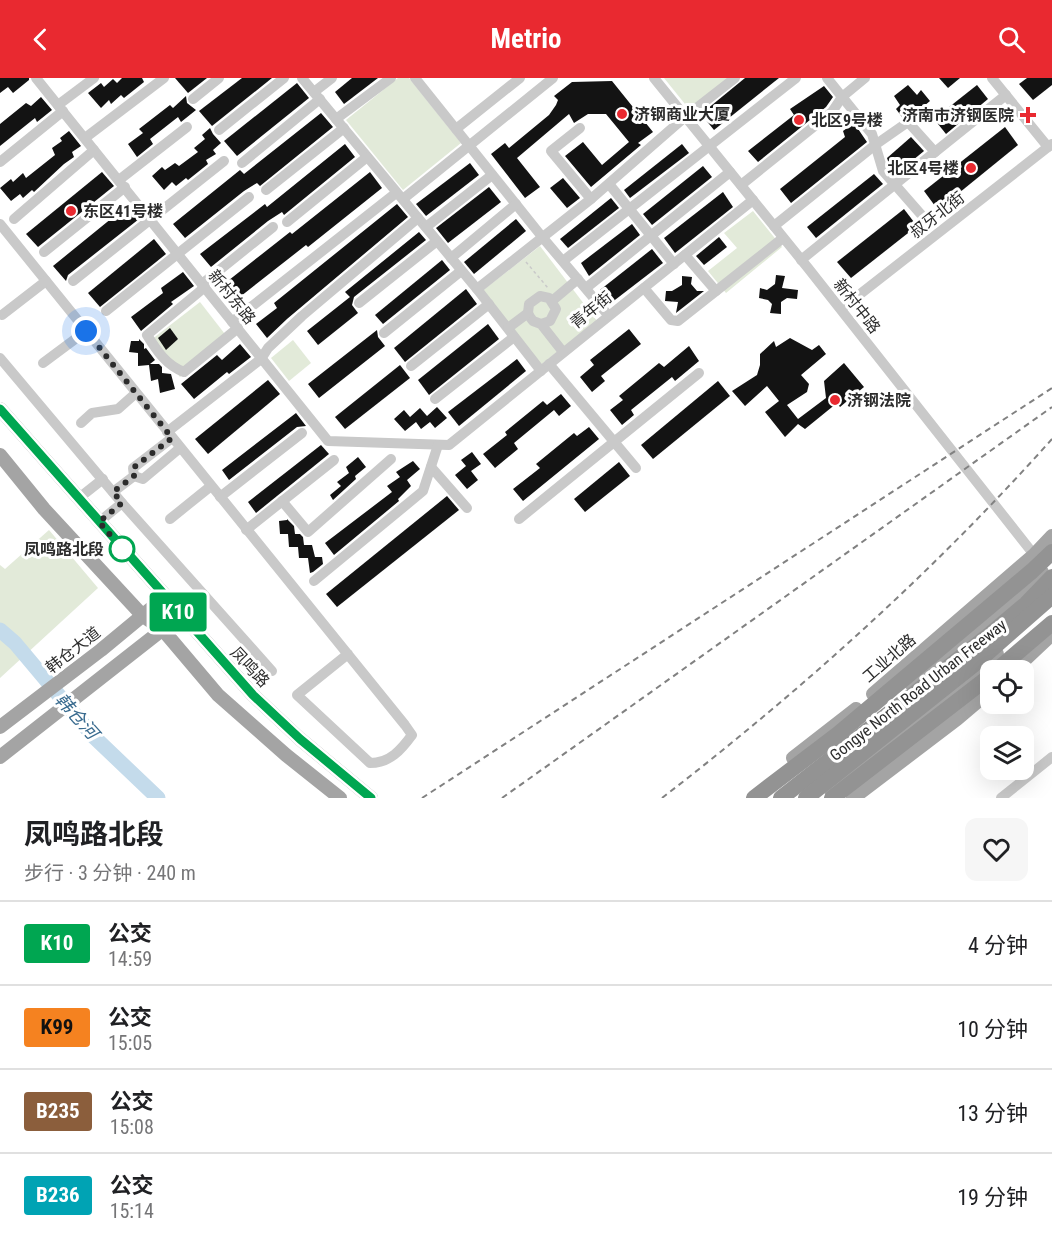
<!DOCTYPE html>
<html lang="zh">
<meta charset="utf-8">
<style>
:root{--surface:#fff;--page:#f6f6f6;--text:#202124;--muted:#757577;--line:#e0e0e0;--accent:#e92930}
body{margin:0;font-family:"Roboto Condensed","Noto Sans SC",sans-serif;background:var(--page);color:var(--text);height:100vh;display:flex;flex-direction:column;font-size:22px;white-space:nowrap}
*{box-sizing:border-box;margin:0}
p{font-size:20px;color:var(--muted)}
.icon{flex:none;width:33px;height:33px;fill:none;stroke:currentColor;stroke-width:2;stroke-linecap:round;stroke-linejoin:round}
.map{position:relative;height:720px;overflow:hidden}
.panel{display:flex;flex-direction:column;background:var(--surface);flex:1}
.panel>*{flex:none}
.badge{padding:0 12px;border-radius:4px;font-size:21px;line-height:39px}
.controls{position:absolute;left:980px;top:582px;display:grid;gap:12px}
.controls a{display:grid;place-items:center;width:54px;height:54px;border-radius:12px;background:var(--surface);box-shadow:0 6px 24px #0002;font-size:30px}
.you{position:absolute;width:30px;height:30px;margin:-15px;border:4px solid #fff;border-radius:50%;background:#1a73e8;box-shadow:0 0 0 9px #1a73e833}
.map>.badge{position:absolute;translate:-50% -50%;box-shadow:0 0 0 3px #fff}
.round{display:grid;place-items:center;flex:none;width:63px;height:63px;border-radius:12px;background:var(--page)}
.overview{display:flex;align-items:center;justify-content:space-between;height:102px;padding:0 24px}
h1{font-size:28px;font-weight:700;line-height:45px}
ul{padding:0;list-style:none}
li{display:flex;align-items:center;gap:18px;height:84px;padding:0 24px;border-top:2px solid var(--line)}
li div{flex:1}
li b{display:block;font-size:22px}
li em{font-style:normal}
li .badge{min-width:66px;font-weight:700;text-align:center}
header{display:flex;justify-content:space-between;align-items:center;height:78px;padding:0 24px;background:var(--accent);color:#fff;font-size:27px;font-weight:700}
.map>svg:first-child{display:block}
.green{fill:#e2ead9}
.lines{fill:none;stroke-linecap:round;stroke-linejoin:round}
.river{stroke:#c4dbeb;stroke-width:15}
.building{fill:#131313}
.path{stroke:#c9c9c9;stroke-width:1.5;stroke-dasharray:3 3;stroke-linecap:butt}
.minor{stroke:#c9c9c9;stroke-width:10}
.major{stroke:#a4a4a4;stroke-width:14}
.highway{stroke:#939393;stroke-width:16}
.rail{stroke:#818181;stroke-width:2;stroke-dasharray:6 4.5;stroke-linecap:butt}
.highway-bridge{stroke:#939393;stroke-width:16}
.line-casing{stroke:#fff;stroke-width:14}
.line{stroke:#00a651;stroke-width:9}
.walk{stroke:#2c2c2c;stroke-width:6;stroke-dasharray:0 10.8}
.poi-dot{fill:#e92930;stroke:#fff;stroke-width:2}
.stop-dot{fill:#fff;stroke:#00a651;stroke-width:3}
.labels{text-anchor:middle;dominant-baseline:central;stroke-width:6;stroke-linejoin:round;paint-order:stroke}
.poi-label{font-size:16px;font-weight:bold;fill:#2c2c2c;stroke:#fff;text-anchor:start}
.street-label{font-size:16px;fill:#2c2c2c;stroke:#fff}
.stop-label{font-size:16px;font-weight:bold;fill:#2c2c2c;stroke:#fff;text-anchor:end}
.water-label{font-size:18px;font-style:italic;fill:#396b8f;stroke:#fff}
</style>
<header><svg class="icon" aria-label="back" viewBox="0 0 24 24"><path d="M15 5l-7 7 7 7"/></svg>Metrio<svg class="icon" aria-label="search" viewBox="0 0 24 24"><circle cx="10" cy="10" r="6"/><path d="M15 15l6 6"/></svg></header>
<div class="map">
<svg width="1052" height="720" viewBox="0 0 1052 720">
<rect width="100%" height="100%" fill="#fff"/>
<g class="green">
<polygon points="398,0 409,0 461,65 403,112 346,42"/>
<polygon points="664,0 728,0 689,31"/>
<polygon points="753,133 782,169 726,215 708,193 737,170 724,155"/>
<polygon points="540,168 597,243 539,288 482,213"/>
<polygon points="200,224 228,260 180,299 151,262"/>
<polygon points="293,262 311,285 289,303 271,280"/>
<polygon points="49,452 98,510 0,600 0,487 5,491"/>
</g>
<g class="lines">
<polyline class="river" points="0,552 15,565 93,658 158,720"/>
</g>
<g class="building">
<polygon points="0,0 29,0 29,2 13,15 8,9 0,15"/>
<polygon points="122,0 142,0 144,4 124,20 121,17 111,26 109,22 101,30 88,15 101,5 104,9 113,1 117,5"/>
<polygon points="175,0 207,0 188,15"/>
<polygon points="242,0 272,0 212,48 199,33"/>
<polygon points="352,0 378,0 344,26 335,14"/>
<polygon points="745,0 779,0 714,52 701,36"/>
<polygon points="939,0 960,0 948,10"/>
<polygon points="1027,0 1052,0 1052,7 1033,22 1019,6"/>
<polygon points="612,3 653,54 638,65 641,67 591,109 565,78 583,64 602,87 629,64 606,36 588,36 574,45 569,36 517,80 540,109 525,120 491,76 505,65 509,70 549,37 556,27 558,22 554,18 572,4"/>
<polygon points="297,5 309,20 237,78 224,63"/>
<polygon points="908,7 917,17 921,12 930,23 912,38 908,37 902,39 896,31 900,27 894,18"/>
<polygon points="977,7 988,21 946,56 934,41"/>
<polygon points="824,8 833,19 826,29 758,84 748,73 794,37 790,31"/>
<polygon points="186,18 187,25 196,32 181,44 178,39 150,61 153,66 137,79 128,66 143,55 139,51 170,27 173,30"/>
<polygon points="41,19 52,32 37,44 35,40 0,68 0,46 26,25 31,28"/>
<polygon points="321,35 333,49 260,108 257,105 244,113 185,160 173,146 240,92 244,96"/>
<polygon points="854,45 867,64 791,125 780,111 845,59 843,53"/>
<polygon points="1005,49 1018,67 938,132 924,113"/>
<polygon points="210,50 213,56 221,65 213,72 216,76 206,82 208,86 188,102 186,100 176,108 172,104 164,112 152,98 162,89 165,92 175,85 179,88 198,74 194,70 205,61 202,57"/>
<polygon points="69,53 81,68 72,74 74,79 64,86 34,114 32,112 23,120 20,116 11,123 0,110 11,101 13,104 23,95 26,100 55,77 52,70 62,63 60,60"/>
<polygon points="911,59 924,73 896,96 890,89 887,80"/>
<polygon points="345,66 355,79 284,137 282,134 268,143 211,189 200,176 265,126 267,129"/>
<polygon points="682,66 689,75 630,120 624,112"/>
<polygon points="470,85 479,97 426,138 416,126"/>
<polygon points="703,88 712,99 652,147 643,136"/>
<polygon points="102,94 114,108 38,169 26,156"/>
<polygon points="370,94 382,110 308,169 306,167 236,222 224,206 290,154 292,156"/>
<polygon points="874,96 883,106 816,160 807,149"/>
<polygon points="563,100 580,120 567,130 550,110"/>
<polygon points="489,109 501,124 448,165 436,150"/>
<polygon points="723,114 733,129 675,175 664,160"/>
<polygon points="611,120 619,130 568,170 560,161"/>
<polygon points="397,126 408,139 287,241 267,260 256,246 277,230 274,225"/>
<polygon points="128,127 139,141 68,197 66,203 53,188"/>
<polygon points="904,131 917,148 851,200 837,184"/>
<polygon points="516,141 526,153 474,196 464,184"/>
<polygon points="632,146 640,157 589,198 581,185"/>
<polygon points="419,154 426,162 354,219 352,227 358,235 318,267 307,253 350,219 345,214"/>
<polygon points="719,159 727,169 704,187 696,178"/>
<polygon points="154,161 166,176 100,229 88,215"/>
<polygon points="652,171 663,185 611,225 600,212"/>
<polygon points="442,182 450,192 383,246 375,237"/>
<polygon points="183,194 194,208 171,224 173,226 141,253 131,239 163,215 161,210"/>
<polygon points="776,197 785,198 782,210 798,212 797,221 787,220 781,224 781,236 770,235 772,226 768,222 759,220 760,210 767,212 775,206"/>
<polygon points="682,198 692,199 691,206 697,213 704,213 676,235 678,224 665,223 666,213 672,213 682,207"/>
<polygon points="466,211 477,226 405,284 394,270"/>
<polygon points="488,246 499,261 429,317 418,302"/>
<polygon points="170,250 178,261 166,272 158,260"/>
<polygon points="629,251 641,266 601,298 605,303 592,314 580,299 594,287 590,282"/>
<polygon points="377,252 378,259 385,268 319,320 308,306"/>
<polygon points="790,260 812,272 819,267 826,276 801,297 809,306 807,314 787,327 798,341 826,320 824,303 844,285 864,309 840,329 837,325 805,351 798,346 785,359 765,334 779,323 767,308 745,328 732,313 757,297 760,287 760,276 774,263 776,269"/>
<polygon points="139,261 144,266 144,271 146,270 155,282 150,286 159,286 162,289 162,295 171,296 175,311 160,315 158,301 151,303 149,287 138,288 138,275 129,274 131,263 139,263"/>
<polygon points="240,266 251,279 229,296 227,294 194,321 181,306 217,277 222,282"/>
<polygon points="689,268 699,283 675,303 672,299 631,332 634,337 622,347 610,332 623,322 619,318 659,285 664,289"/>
<polygon points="517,281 526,293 459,348 448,334"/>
<polygon points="400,287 410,300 345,351 335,339"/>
<polygon points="268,302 280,316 208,376 195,361"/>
<polygon points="718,303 730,318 653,381 641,367"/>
<polygon points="561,316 571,328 559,338 554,332 514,365 518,371 495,390 483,376 507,357 505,354 543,323 547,327"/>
<polygon points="437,329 447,340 435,350 430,344 421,351 416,344 405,353 394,341 404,332 410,339 420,330 427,338"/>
<polygon points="296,335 306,348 297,349 229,402 222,392"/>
<polygon points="589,349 599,361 523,423 513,411 540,390 536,386 574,355 577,358"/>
<polygon points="321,367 329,376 256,435 248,424"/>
<polygon points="472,374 481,386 471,393 478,402 467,411 455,397 466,388 461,382"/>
<polygon points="358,379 366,389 355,398 356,401 333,422 330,417 341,408 337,404 349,395 346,389"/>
<polygon points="413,383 420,391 407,402 411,408 398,421 399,423 334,477 325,465 392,414 387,408 400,399 396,394"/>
<polygon points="619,384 630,398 585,434 574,421"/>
<polygon points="447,418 459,432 337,529 326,516"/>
<polygon points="287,441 294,448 295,456 300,456 303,459 304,467 312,467 315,479 322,479 323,486 313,494 310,495 308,480 299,480 298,469 289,469 288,456 280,456 279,443 287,442"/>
</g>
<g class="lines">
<polyline class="path" points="526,184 548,210"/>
<g class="minor">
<polyline points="36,0 328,363 449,367 753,122"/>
<polyline points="302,0 477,211 541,293"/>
<polyline points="415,0 543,160 608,237"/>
<polyline points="654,0 808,190 1039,483"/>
<polyline points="827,0 872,56 883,93 925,141"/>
<polyline points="992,0 1048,69"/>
<polyline points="314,14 332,0"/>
<polyline points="193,21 219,0"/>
<polyline points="58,27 94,0"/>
<polyline points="336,41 391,0"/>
<polyline points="580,50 551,73 591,121"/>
<polyline points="456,51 520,0"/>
<polyline points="219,52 284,0"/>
<polyline points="85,60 164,0"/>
<polyline points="935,74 1006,17"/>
<polyline points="0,84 63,33"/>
<polyline points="242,85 320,21"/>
<polyline points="119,102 187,49"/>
<polyline points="609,106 674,186"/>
<polyline points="741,107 832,34 842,19 865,0"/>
<polyline points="266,112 344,50"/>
<polyline points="403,121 553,0"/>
<polyline points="14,141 94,72"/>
<polyline points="287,144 367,79"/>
<path d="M0,146L405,647L412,657C401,672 390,685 370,685L297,617L348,576"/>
<polyline points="774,148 875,67 908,44 935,74 801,182"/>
<polyline points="426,149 492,97"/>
<polyline points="44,174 125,109"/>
<polyline points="685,177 716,213"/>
<polyline points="451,180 516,126"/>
<polyline points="563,183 796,0"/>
<polyline points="73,203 224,83"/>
<polyline points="202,206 273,149"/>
<path d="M205,209L147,257C157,273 166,287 184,294L238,250"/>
<polyline points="586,210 730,94"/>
<polyline points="644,210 671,242 678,243 783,160"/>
<polyline points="477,211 591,121 685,39 735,0"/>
<polyline points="552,223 578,201"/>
<polyline points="359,225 437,163"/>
<polyline points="841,231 1052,66"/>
<polyline points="106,233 249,119"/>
<polyline points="2,237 46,203"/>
<polyline points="232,244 396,115"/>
<polyline points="541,246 550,243 556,231 549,220 540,218 529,226 528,235 530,239 533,243 541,246 563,274"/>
<polyline points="508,250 528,235"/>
<polyline points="384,255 461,193"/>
<polyline points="0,280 122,425"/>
<polyline points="43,285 86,253"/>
<polyline points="549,286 636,390"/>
<polyline points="411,288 489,226"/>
<polyline points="435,321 514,259"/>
<polyline points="81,345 92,335 118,331 136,315"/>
<polyline points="167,354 261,281 268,270 302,238 418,140"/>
<polyline points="431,389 467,430"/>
<polyline points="134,398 143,401 180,370"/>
<polyline points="113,414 134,398 133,390 172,360"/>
<polyline points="220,419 302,355"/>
<polyline points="79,420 103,401"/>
<polyline points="282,423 308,454 391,381"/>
<polyline points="170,441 211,408"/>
<polyline points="519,441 699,295"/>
<polyline points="99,444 122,425 272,593"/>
<polyline points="246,452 334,382"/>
<polyline points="314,503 423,413 438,367"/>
<polyline points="1001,720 1052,679"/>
</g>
<g class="major">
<polyline points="0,331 253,617 300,661 371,720"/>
<polyline points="0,377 44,431 142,537 163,552 218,617 286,677 340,720"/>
<polyline points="1014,592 1052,556"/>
<polyline points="910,605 1009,526 1042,494"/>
<polyline points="873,616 1034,477 1052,458"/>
<polyline points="0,649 101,572 165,519"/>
<polyline points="0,679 181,537"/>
<polyline points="793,680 856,631"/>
<polyline points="830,711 982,591 997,576"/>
<polyline points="853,720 957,641 990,613"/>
</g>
<g class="highway">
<polyline points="997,592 1052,545"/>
<polyline points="781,720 988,558 1026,526 1052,499"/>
<polyline points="806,720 977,584 1052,518"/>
<polyline points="832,720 990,598"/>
</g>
<g class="rail">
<polyline points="422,720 1052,310"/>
<polyline points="502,720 1052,329"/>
<path d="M662,720C802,612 934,493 1052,361"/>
</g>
<polyline class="highway-bridge" points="754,720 838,656 1032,493 1052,474"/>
</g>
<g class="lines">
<defs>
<polyline id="line" points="0,331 253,617 300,661 371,720"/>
</defs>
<use href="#line" class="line-casing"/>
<use href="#line" class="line"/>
<polyline class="walk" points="86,253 172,360 133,390 134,398 113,414 122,425 99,444 126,475 122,471"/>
</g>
<g class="poi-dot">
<circle cx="622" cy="36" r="6"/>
<path d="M1025 28h6v6h6v6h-6v6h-6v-6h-6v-6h6z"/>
<circle cx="799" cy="42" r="6"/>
<circle cx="971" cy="90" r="6"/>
<circle cx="71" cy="133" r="6"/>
<circle cx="835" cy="322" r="6"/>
</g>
<circle class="stop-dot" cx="122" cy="471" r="12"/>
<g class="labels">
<g class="poi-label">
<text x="634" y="36">济钢商业大厦</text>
<text x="1014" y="37" text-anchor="end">济南市济钢医院</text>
<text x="811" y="42">北区9号楼</text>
<text x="959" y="90" text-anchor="end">北区4号楼</text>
<text x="83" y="133">东区41号楼</text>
<text x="847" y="322">济钢法院</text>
</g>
<g class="street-label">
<text transform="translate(937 137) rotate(-38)">叔牙北街</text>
<text transform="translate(232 219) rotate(51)">新村东路</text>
<text transform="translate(857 228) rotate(52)">新村中路</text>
<text transform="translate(591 232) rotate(-39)">青年街</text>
<text transform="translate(73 572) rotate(-38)">韩仓大道</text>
<text transform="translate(889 580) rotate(-41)">工业北路</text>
<text transform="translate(250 589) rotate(47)">凤鸣路</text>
<text transform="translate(918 612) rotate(-38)">Gongye North Road Urban Freeway</text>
</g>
<g class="stop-label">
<text x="104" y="471">凤鸣路北段</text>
</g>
<g class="water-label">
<text transform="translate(77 638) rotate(48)">韩仓河</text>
</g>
</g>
</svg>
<div class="controls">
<a><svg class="icon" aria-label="locate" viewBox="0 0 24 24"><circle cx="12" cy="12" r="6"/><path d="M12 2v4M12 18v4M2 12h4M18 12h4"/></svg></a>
<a><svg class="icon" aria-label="layers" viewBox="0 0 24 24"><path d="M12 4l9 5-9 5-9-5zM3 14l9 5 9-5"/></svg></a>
</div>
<div class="you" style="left:86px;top:253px"></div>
<b class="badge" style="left:178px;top:534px;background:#00a651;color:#fff">K10</b>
</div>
<section class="panel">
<div class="overview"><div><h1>凤鸣路北段</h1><p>步行 · 3 分钟 · 240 m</p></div><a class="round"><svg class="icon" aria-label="heart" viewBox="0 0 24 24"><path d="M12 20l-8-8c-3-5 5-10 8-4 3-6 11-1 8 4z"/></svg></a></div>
<ul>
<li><span class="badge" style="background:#00a651;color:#fff">K10</span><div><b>公交</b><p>14:59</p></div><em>4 分钟</em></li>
<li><span class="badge" style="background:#f58220;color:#111">K99</span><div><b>公交</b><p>15:05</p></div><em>10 分钟</em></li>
<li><span class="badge" style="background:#8b5e3c;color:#fff">B235</span><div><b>公交</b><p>15:08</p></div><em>13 分钟</em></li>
<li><span class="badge" style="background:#00a3b4;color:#fff">B236</span><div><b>公交</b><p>15:14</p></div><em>19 分钟</em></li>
</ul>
</section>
